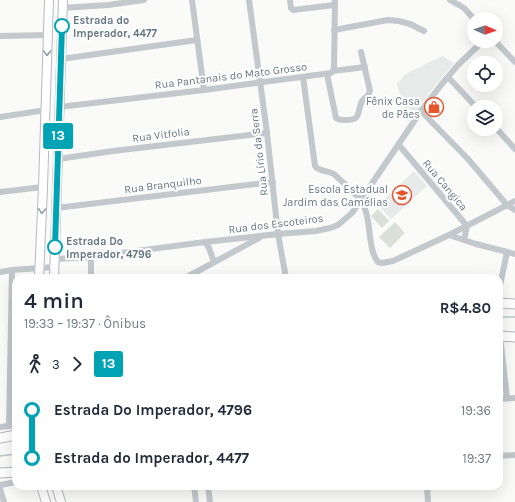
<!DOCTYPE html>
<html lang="pt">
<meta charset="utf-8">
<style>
:root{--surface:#fff;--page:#f6f6f7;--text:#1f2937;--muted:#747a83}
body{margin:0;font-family:Karla,sans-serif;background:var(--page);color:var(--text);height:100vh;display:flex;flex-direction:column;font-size:15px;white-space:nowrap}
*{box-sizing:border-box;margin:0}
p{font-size:13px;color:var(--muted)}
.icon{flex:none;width:22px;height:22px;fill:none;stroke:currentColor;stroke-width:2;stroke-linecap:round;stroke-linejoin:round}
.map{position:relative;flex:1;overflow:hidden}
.drawer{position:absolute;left:12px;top:274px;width:491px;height:216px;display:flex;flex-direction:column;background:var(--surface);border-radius:12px;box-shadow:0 4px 16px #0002}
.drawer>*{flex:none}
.badge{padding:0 8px;border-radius:3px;font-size:14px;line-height:26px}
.needle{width:26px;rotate:92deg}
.buttons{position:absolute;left:467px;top:12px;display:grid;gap:8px}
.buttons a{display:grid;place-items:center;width:36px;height:36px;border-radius:50%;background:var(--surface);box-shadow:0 4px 16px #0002;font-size:20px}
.map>.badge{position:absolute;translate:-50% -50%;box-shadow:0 0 0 2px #fff}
.legs{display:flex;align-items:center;gap:6px;height:44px;padding:0 12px;font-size:13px}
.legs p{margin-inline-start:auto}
.summary{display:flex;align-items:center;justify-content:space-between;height:68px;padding:0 12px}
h1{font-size:22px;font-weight:600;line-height:30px}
ul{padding:0 12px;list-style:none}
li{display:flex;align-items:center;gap:14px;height:48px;font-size:15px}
li i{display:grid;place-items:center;width:6px;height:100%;margin:0 5px;background:currentColor}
li i::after{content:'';width:10px;height:10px;margin:-5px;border:3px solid;border-radius:50%;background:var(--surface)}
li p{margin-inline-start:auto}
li:first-child i{background:linear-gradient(#0000 50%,currentColor 0)}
li:last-child i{background:linear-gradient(currentColor 50%,#0000 0)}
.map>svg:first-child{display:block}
.built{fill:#e8e9e9}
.green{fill:#dadfd7}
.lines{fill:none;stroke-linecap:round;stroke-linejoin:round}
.stream{stroke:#bbc7cb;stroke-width:1.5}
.major-casing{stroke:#b5babe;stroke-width:10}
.highway-casing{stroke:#b4b9bd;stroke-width:11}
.minor{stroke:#c3c8cc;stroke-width:6}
.major{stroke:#fff;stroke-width:8}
.highway{stroke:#fff;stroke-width:9}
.oneway{stroke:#939fa8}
.line-1-casing{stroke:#fff;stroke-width:9}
.line-1{stroke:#00a3b4;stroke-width:6}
.stop-1-dot{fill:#fff;stroke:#00a3b4;stroke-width:2}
.labels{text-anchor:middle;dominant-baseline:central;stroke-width:4;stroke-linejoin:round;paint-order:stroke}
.stop-label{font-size:11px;font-weight:bold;fill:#657683;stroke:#fff;text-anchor:start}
.street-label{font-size:11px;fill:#657683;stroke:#fff}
.poi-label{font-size:11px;fill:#657683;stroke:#fff;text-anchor:end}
</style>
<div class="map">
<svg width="515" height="502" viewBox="0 0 515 502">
<rect width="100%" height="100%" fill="#fafaf8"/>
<g class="built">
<polygon points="442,56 454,63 430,92 411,120 408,121 397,84 406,74"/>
<polygon points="414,171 427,186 391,219 378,205"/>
</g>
<g class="green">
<polygon points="378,209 389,221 382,228 371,216"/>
<polygon points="395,222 405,233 390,248 379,237"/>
</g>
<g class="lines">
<g class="stream">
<polyline points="499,317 515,317"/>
<polyline points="0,456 16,454"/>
</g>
<defs>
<g id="major">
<polyline points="39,278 43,187 49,0"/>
<polyline points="54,278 63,0"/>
<polyline points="41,486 46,502"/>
<polyline points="56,486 61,502"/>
</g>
<g id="highway">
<polyline points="499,303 515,304"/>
<polyline points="499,336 515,337"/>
<polyline points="0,438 16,435"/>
<polyline points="0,473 16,472"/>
</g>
</defs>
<use href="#major" class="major-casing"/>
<use href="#highway" class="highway-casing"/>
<g class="minor">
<polyline points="192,0 204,90"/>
<polyline points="249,0 267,133 278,234 286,278"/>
<polyline points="290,0 291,8 293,10 334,5"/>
<polyline points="450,0 464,8 474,19"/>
<polyline points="62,8 108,5 144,0"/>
<polyline points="334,30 388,20 399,21 410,24 424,31"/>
<polyline points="0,36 48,35"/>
<polyline points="495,41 515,62"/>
<polyline points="61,59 197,40"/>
<polyline points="333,71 365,67"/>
<path d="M327,74L336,118C339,120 341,120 345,120C362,120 356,114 362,101C365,97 369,96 370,91L361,52"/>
<path d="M303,77L315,166C319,172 328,170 334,174C344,184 360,196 365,209C371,224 368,250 378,262L382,263L393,261L449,235L515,201"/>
<polyline points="448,77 476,107"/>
<polyline points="59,107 204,90 331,73 333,71 334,68 335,0"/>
<polyline points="421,111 468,159 507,205 515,210"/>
<polyline points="0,117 46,110"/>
<polyline points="496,128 515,149"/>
<polyline points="399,145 467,226 464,240"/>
<polyline points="58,159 113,151 267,133"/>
<polyline points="0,192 43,187"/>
<polyline points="56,208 273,182"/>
<polyline points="449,235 476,244 515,254"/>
<polyline points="205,242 209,248 214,262"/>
<polyline points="55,259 91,257 205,242 278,234 316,231 330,228 338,225 352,213 421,111 441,85 458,65 483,41"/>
<polyline points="0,272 12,270 54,267"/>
<polyline points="91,278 91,257"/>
<polyline points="185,278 259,238"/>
<polyline points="500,286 507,252"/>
<polyline points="500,336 507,398"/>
<polyline points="499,399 515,398"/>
<polyline points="9,426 12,270"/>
<polyline points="0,427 16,425"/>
<polyline points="499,456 515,455"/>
<polyline points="0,485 16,482"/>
<polyline points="40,486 45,487 52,486"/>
<polyline points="194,486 196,502"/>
<polyline points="208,486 210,502"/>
<polyline points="427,486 428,502"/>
<polyline points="0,489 4,502"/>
</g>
<use href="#major" class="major"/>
<use href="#highway" class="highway"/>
</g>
<defs><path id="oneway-chevron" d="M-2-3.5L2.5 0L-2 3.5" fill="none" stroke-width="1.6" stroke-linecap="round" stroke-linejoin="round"/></defs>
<g class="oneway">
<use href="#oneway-chevron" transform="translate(47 53) rotate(92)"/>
<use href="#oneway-chevron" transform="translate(42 211) rotate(93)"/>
</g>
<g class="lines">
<defs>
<polyline id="line-1" points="55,247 62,26"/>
</defs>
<use href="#line-1" class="line-1-casing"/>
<use href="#line-1" class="line-1"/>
</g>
<defs>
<symbol id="shop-ring" viewBox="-11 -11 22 22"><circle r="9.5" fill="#fff" stroke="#e4572e" stroke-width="1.5"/><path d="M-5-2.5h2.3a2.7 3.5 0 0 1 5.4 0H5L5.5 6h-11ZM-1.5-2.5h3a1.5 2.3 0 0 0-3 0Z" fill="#e4572e"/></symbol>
<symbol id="school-ring" viewBox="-11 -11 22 22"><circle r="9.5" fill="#fff" stroke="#e4572e" stroke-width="1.5"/><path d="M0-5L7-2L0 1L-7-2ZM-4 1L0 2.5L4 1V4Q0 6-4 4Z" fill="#e4572e"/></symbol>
</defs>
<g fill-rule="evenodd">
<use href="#shop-ring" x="423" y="96" width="22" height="22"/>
<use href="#school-ring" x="391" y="184" width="22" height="22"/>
</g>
<g class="stop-1-dot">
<circle cx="62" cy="26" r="7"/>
<circle cx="55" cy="247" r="7"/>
</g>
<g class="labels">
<g class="stop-label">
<text x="73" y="20">Estrada do<tspan x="73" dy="13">Imperador, 4477</tspan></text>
<text x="66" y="241">Estrada Do<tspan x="66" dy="13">Imperador, 4796</tspan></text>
</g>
<g class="street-label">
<text transform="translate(231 76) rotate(-7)">Rua Pantanais do Mato Grosso</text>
<text transform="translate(161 135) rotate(-7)">Rua Vitfolia</text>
<text transform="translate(259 152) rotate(-97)">Rua Lírio da Serra</text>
<text transform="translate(163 185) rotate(-7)">Rua Branquilho</text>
<text transform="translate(445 185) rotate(50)">Rua Cangica</text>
<text transform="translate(276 224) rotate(-7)">Rua dos Escoteiros</text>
</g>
<g class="poi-label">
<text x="420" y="101">Fênix Casa<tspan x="420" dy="13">de Pães</tspan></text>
<text x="388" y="189">Escola Estadual<tspan x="388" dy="13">Jardim das Camélias</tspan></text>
</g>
</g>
</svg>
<div class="buttons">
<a><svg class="needle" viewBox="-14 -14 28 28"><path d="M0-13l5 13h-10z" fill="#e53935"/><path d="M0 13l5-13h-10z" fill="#747a83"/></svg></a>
<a><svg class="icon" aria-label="locate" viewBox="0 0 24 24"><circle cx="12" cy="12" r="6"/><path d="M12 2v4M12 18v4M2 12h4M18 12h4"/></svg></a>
<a><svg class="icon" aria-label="layers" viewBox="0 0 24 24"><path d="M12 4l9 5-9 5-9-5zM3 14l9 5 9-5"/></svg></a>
</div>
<b class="badge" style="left:58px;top:136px;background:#00a3b4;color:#fff">13</b>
<section class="drawer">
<div class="summary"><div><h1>4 min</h1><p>19:33 – 19:37 · Ônibus</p></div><b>R$4.80</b></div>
<div class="legs"><svg class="icon" aria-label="walk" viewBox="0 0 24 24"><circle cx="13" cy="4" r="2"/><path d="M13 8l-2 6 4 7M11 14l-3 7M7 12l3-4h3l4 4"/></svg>3<svg class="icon" aria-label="forward" viewBox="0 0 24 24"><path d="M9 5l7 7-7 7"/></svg><b class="badge" style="background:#00a3b4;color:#fff">13</b></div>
<ul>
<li><i style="color:#00a3b4"></i><b>Estrada Do Imperador, 4796</b><p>19:36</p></li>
<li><i style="color:#00a3b4"></i><b>Estrada do Imperador, 4477</b><p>19:37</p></li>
</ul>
</section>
</div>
